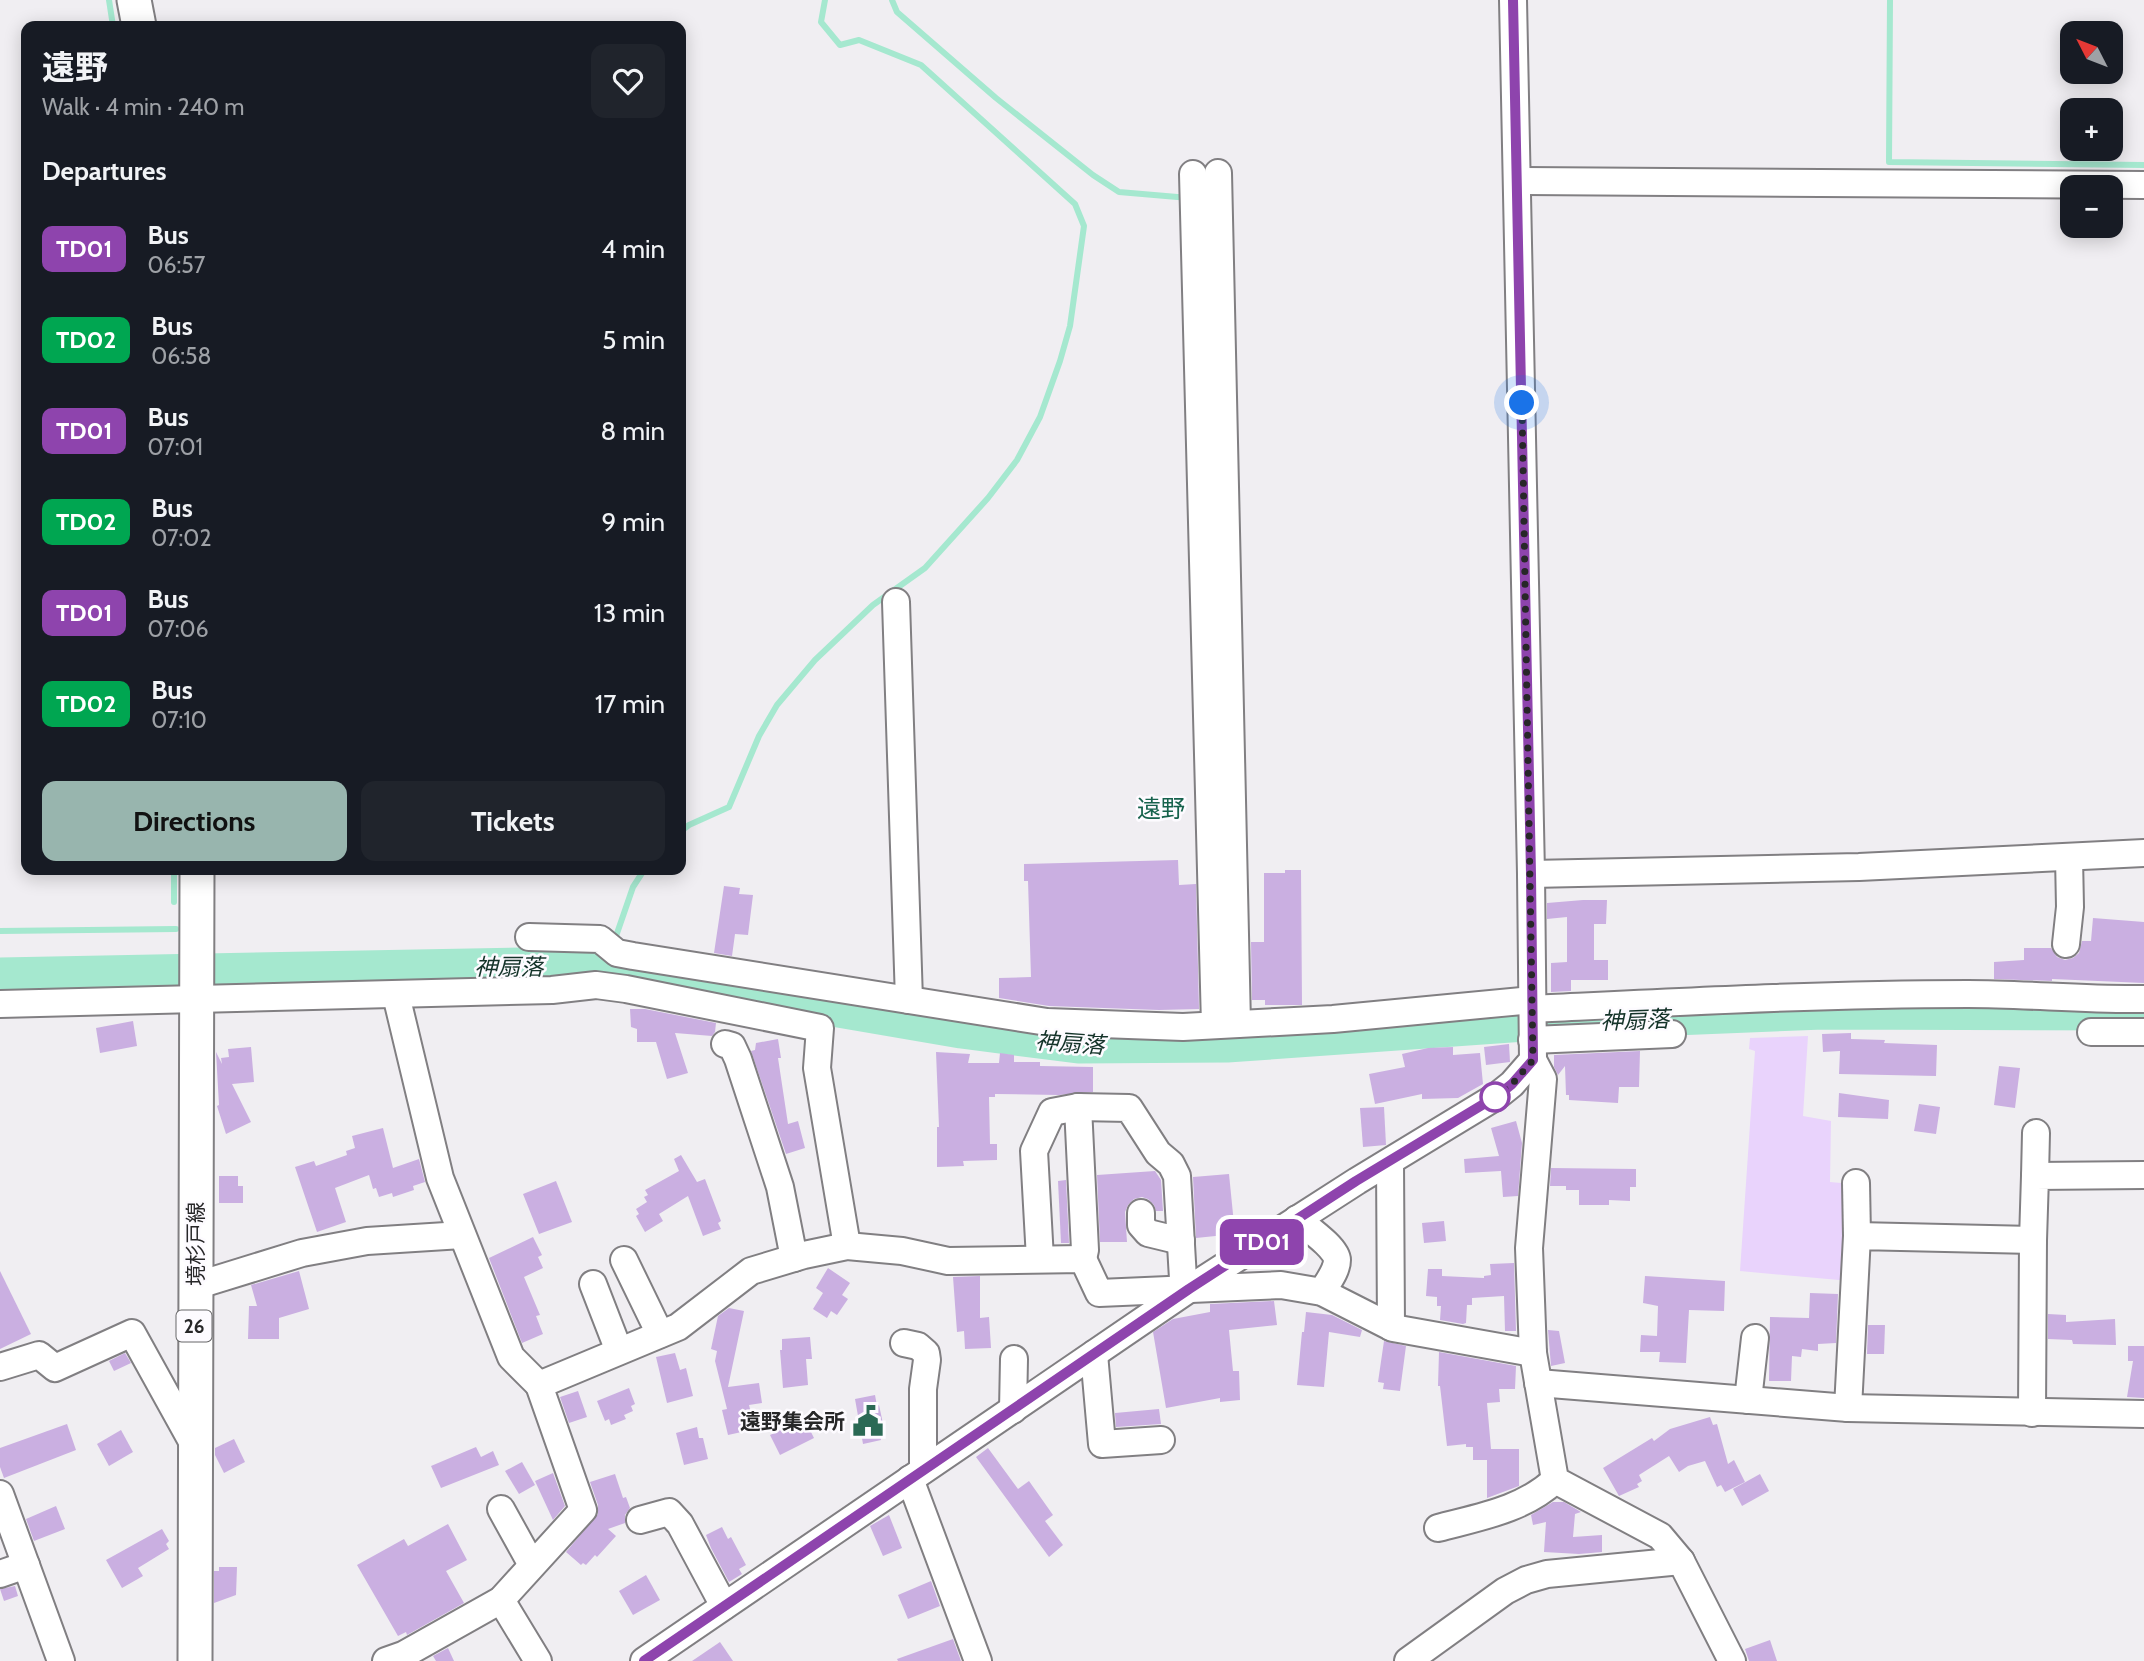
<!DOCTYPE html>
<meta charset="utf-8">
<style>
:root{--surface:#171b24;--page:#20242c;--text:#f1f3f6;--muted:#9ea1a6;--accent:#98b5ae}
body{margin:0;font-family:Cabin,"Noto Sans JP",sans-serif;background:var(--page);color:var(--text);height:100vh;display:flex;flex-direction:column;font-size:26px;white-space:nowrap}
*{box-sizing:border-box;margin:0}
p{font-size:23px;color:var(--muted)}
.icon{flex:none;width:38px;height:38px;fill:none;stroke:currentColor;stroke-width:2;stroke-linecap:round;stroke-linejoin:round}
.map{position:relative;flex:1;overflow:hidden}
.sheet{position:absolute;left:21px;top:21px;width:665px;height:854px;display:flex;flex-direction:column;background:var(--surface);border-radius:14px;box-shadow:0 4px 18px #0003}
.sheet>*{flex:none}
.badge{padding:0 14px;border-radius:10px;font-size:24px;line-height:46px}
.needle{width:46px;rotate:312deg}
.buttons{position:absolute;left:2060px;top:21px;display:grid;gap:14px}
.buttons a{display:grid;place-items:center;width:63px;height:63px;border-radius:14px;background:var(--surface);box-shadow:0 4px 18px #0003;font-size:35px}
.you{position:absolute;width:35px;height:35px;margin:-18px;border:5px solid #fff;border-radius:50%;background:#1a73e8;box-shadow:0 0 0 10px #1a73e833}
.map>.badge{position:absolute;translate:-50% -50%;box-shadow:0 0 0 4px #fff}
h2{padding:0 21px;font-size:26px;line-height:63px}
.round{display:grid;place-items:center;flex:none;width:74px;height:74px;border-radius:14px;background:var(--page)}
.overview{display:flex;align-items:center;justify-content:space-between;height:119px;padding:0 21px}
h1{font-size:33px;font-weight:700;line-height:52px}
.primary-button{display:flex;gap:14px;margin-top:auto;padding:14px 21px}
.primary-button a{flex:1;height:80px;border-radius:14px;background:var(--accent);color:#111;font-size:28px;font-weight:700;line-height:80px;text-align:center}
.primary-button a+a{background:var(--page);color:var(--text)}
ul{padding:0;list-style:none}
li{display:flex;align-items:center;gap:21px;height:91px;padding:0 21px}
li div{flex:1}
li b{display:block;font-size:26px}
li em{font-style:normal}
li .badge{min-width:77px;font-weight:700;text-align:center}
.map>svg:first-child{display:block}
.green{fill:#e9d3fc}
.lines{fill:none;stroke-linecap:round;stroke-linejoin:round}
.stream{stroke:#a5e8cf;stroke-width:6}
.river{stroke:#a5e8cf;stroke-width:35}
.building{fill:#caafe1}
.minor-casing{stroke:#817f82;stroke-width:30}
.major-casing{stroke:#817f82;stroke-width:37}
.minor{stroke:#fff;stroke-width:26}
.major{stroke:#fff;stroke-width:33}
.line-casing{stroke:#fff;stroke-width:16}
.line{stroke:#8e44ad;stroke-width:10}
.walk{stroke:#272728;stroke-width:7;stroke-dasharray:0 12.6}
.stop-dot{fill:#fff;stroke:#8e44ad;stroke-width:3.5}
.labels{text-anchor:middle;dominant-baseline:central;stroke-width:5;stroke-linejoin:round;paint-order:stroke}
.shield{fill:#fdfbff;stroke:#676768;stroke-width:2}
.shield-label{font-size:19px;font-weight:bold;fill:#272728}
.street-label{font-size:21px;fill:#272728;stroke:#fdfbff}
.poi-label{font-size:21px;font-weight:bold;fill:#272728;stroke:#fdfbff;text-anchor:end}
.water-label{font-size:23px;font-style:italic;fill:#143329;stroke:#fdfbff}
.quarter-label{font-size:24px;fill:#16624c;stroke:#fdfbff}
</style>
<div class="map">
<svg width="2144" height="1661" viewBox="0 0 2144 1661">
<rect width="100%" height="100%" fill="#f0eef2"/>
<polygon class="green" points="1808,1036 1803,1116 1831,1121 1830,1182 1852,1184 1850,1281 1740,1271 1755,1051 1749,1049 1750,1038"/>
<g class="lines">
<g class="stream">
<polyline points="109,0 113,26"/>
<polyline points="892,0 897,12 996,98 1093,175 1119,192 1189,198"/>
<polyline points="1890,0 1889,162 2144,165"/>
<polyline points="681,831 689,825 729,807 759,736 777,705 815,660 873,605 925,568 988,498 1017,460 1040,417 1060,361 1070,326 1084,226 1075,204 921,65 859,40 840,45 821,22 825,0"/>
<polyline points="174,902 174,870"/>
<polyline points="0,931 176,929"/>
<polyline points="614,942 633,887 644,870"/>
<polyline points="605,970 610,956"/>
<polyline points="1226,1030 1227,1045"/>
</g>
<polyline class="river" points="0,975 521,965 605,970 961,1031 1078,1046 1227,1045 1527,1024 1823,1012 2144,1013"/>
</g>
<g class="building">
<polygon points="1178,860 1179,885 1196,884 1199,1009 1159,1010 1049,1006 999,998 999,978 1031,977 1028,881 1024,881 1024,864"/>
<polygon points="1285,870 1301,870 1302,1005 1265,1005 1265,1000 1252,1000 1251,942 1264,942 1264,873 1285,873"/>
<polygon points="724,886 740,888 739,894 753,895 748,935 735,934 732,956 714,953"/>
<polygon points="1583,900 1607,900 1606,924 1594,924 1594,960 1608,960 1608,980 1571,980 1571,991 1551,992 1551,963 1567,962 1567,917 1547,919 1547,903"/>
<polygon points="2093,918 2144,922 2144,983 2052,979 2052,981 1994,979 1994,962 2024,960 2024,948 2051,948 2057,957 2065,960 2073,958 2079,953 2082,941 2091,941"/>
<polygon points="630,1009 645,1009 716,1023 715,1032 712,1036 675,1033 688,1073 667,1079 656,1042 637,1042 637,1029 631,1027"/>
<polygon points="133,1021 137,1046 100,1053 96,1028"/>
<polygon points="1851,1033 1851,1039 1885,1040 1884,1043 1937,1045 1936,1076 1839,1074 1840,1051 1823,1052 1822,1034"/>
<polygon points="778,1039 781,1058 778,1058 788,1124 798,1121 805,1148 786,1154 751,1051 755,1050 756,1043"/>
<polygon points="1509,1044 1510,1062 1486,1065 1484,1047"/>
<polygon points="251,1047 254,1082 232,1084 251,1122 226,1134 217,1106 219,1105 216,1052 222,1064 221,1058 229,1057 228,1049"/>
<polygon points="1453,1047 1453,1055 1480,1053 1483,1084 1458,1098 1422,1099 1422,1094 1375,1104 1369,1074 1405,1067 1402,1054 1428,1048"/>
<polygon points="1640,1051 1639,1087 1619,1087 1618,1103 1569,1100 1569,1095 1566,1095 1565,1066 1558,1075 1554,1067 1554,1055"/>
<polygon points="936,1052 970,1054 968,1063 999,1063 1000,1053 1014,1055 1014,1062 1040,1062 1040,1066 1093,1067 1093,1092 1059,1095 995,1094 995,1097 989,1097 990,1144 997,1144 997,1160 963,1161 964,1166 937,1167 937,1127 939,1127"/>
<polygon points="1999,1066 2020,1068 2015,1108 1994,1105"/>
<polygon points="1839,1093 1889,1100 1888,1119 1838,1117"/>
<polygon points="1919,1104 1940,1107 1936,1134 1914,1131"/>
<polygon points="1384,1107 1386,1145 1363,1147 1360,1108"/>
<polygon points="1516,1121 1522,1143 1518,1196 1503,1197 1501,1171 1465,1173 1464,1159 1499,1156 1491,1128"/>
<polygon points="383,1128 393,1168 419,1159 425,1182 413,1186 414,1190 393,1197 392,1193 379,1197 376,1188 373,1189 369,1175 335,1188 346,1222 317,1232 295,1167 314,1161 316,1166 347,1155 346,1151 355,1148 352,1136"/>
<polygon points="681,1155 697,1182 705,1179 721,1221 718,1223 721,1229 703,1236 688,1196 659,1214 663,1221 645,1232 636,1216 639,1214 636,1209 647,1202 644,1197 648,1195 645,1190 679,1171 674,1159"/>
<polygon points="1551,1168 1636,1169 1636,1187 1630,1187 1630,1201 1609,1200 1609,1205 1579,1205 1579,1190 1566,1190 1566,1186 1550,1186"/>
<polygon points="1155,1171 1161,1180 1163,1211 1156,1211 1154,1205 1148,1199 1142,1197 1134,1199 1128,1205 1125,1212 1127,1242 1100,1242 1097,1175"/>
<polygon points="1229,1174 1235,1234 1196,1238 1193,1177"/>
<polygon points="219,1176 238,1176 238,1186 243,1186 243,1203 219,1203"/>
<polygon points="1066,1180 1069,1243 1061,1243 1058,1181"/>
<polygon points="556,1181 572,1222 539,1234 523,1194"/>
<polygon points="1444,1221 1446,1241 1424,1243 1422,1223"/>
<polygon points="533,1237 542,1255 538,1257 543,1268 524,1277 540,1315 536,1316 543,1334 522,1343 489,1258"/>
<polygon points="1514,1263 1516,1331 1505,1331 1504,1296 1472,1298 1472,1305 1467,1305 1466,1323 1463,1324 1440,1320 1441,1306 1437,1306 1437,1297 1426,1296 1428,1269 1442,1269 1442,1276 1484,1278 1484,1276 1491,1275 1490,1264"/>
<polygon points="828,1268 850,1283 842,1295 848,1299 837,1315 831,1311 827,1318 813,1309 823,1293 816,1288"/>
<polygon points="0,1271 31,1334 0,1349"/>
<polygon points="299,1271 309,1309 279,1318 279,1339 248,1339 249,1306 257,1306 251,1285"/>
<polygon points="980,1276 980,1318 989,1317 991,1348 965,1349 964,1331 957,1332 953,1277"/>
<polygon points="1645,1276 1725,1281 1724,1311 1689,1310 1686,1363 1659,1362 1660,1352 1640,1352 1641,1335 1657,1336 1658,1306 1643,1303"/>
<polygon points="1810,1293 1838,1294 1836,1343 1818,1344 1818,1351 1802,1349 1801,1357 1792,1356 1791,1381 1769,1381 1770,1317 1809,1318"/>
<polygon points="1274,1301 1277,1325 1229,1330 1233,1371 1239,1371 1240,1400 1220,1402 1220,1398 1166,1408 1153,1332 1173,1319 1210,1312 1210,1304"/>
<polygon points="729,1308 744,1311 728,1387 759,1383 762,1403 749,1405 755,1429 728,1435 722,1410 727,1409 715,1361 717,1351 711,1349 718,1316"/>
<polygon points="1306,1312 1332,1315 1362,1330 1360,1337 1329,1332 1324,1387 1297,1385 1302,1332 1304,1332"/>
<polygon points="2048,1314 2066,1315 2066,1322 2115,1319 2116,1345 2073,1344 2072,1340 2048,1339"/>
<polygon points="1868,1325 1885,1325 1884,1354 1867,1354"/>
<polygon points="1548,1330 1559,1331 1565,1363 1551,1366"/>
<polygon points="810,1337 812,1359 806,1359 808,1385 783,1388 780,1350 782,1350 782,1339"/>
<polygon points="1384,1341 1406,1346 1400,1391 1383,1389 1384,1383 1378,1382"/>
<polygon points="2128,1346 2144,1346 2144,1398 2127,1397 2133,1361 2128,1361"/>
<polygon points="1439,1352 1516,1366 1515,1389 1499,1389 1500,1402 1487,1403 1491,1449 1519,1449 1519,1486 1487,1498 1487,1460 1473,1460 1473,1447 1466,1447 1466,1444 1447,1446 1440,1386 1438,1386"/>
<polygon points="125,1353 131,1363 114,1371 109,1361"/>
<polygon points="675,1353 680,1370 686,1368 693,1396 667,1403 656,1357"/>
<polygon points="629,1388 635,1404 631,1406 633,1411 624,1415 626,1419 611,1425 609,1419 605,1421 597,1401"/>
<polygon points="578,1391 587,1417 569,1423 560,1397"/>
<polygon points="875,1395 877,1406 879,1405 885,1433 880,1434 881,1440 863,1444 855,1399"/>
<polygon points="1159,1409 1161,1424 1116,1427 1115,1413"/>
<polygon points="815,1414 821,1427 811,1432 814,1438 780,1455 770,1435"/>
<polygon points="1710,1417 1713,1425 1717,1424 1728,1464 1734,1460 1745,1482 1725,1492 1721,1485 1717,1487 1705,1461 1688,1466 1679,1472 1669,1456 1639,1475 1642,1481 1637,1484 1639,1487 1619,1496 1603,1468 1652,1438 1654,1441 1670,1429"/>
<polygon points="67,1424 76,1450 4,1478 0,1467 0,1448"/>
<polygon points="697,1427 699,1438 703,1438 708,1459 684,1465 676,1433"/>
<polygon points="121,1430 133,1452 109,1466 97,1444"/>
<polygon points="234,1439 245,1462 224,1473 215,1455 215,1448"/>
<polygon points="476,1447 481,1457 493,1451 499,1465 441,1488 431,1466"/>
<polygon points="988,1448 1018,1489 1029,1481 1053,1515 1045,1521 1063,1545 1049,1557 976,1457"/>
<polygon points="522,1462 535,1485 519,1494 505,1471"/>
<polygon points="553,1473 565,1506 553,1520 535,1481"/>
<polygon points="615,1474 623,1498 626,1497 630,1508 625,1515 625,1523 608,1529 616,1536 597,1557 595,1555 586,1565 583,1563 581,1565 566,1552 598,1514 598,1505 590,1482"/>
<polygon points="1760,1474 1769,1491 1742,1506 1733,1489"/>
<polygon points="1553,1502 1564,1502 1581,1512 1575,1514 1573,1537 1602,1535 1602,1552 1579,1554 1544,1552 1546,1522 1533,1525 1531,1515"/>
<polygon points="56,1506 65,1529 34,1541 26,1519"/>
<polygon points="889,1515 902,1548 883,1556 870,1526"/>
<polygon points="448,1524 467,1560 446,1571 464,1603 407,1635 406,1632 398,1636 357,1565 404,1539 408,1546"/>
<polygon points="722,1527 728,1539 731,1537 746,1565 739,1569 742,1574 729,1582 711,1548 706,1535"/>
<polygon points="162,1529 169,1541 166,1544 169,1549 138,1568 143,1576 122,1588 106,1560"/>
<polygon points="219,1567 237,1567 236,1595 214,1603 214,1571 219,1571"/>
<polygon points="646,1575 660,1600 633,1615 619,1591"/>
<polygon points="931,1581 940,1606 908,1619 898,1595"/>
<polygon points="15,1586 18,1596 4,1601 0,1589"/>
<polygon points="953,1639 961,1661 898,1661 897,1659"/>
<polygon points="1770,1640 1777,1661 1749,1661 1745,1649"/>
<polygon points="720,1642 733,1661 692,1661"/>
<polygon points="448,1648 454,1661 436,1661 433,1656"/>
</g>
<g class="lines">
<defs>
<g id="minor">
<polyline points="1218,173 1237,1024"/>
<polyline points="1193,174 1215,1025"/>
<polyline points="1517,181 2144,185"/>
<polyline points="896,602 909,1000"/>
<polyline points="1531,874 1859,867 2144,853"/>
<polyline points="529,937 600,939 617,953 633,956 1047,1022 1183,1027 1333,1019 1532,1000"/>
<polyline points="2066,944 2070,907 2069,857"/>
<polyline points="396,995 440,1178 511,1357 539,1385"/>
<polyline points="0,1004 552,990 596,985 626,989 820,1028 817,1068 847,1246"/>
<path d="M1532,1009C1677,1002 1823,994 1968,994C2027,994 2085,1000 2144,999"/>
<polyline points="2091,1032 2144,1032"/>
<polyline points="1532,1040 1672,1034"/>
<polyline points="725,1044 732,1046 738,1059 780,1187 794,1258"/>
<polyline points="1533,1060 1543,1079 1529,1248 1533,1353 1555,1480 1660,1536 1681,1561 1732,1661"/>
<polyline points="1078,1107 1085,1250 1083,1259"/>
<polyline points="1390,1162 1391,1327"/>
<polyline points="2035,1176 2036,1133"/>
<polyline points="1856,1183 1857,1236"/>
<polyline points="1141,1213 1141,1225 1148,1233 1181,1241"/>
<path d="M1297,1219C1306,1227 1337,1248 1337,1260C1337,1271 1327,1283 1322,1292"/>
<polyline points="1040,1259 1034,1151 1052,1112 1078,1107 1129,1108 1158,1153 1171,1164 1177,1176 1183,1279 1189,1289"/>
<polyline points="624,1260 660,1334"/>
<polyline points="593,1284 619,1351"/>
<polyline points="195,1286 302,1253 367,1241 462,1235"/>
<polyline points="904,1343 918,1346 926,1353 927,1360 923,1389 923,1470"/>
<polyline points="1094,1354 1102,1444 1161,1440"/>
<polyline points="0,1367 39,1355 55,1368 132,1333 194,1445"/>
<polyline points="1538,1383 1848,1408 2144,1414"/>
<polyline points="1748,1400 1755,1338"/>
<polyline points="1848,1408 1857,1236 2033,1240"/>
<polyline points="1013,1410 1014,1359"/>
<polyline points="2032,1413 2033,1240 2035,1176 2144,1175"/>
<polyline points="910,1479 978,1661"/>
<polyline points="0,1494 61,1661"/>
<polyline points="501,1509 532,1565"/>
<polyline points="640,1520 669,1512 680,1524 724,1606"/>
<path d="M1438,1528C1479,1517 1523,1510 1555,1480"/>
<polyline points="0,1574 26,1565"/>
<polyline points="501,1600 538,1661"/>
<polyline points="386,1661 403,1655 501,1600 583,1510 539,1385 678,1327 751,1271 804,1255 847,1246 902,1251 948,1261 1083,1259 1099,1293 1281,1285 1322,1292 1393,1328 1533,1353"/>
<polyline points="644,1661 1189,1289 1357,1181 1497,1096 1512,1084 1533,1060 1531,874 1513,0"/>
<polyline points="1408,1661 1505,1591 1526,1580 1547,1574 1681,1561"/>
</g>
<g id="major">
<polyline points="134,0 139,26"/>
<polyline points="195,1661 197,870"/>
</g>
</defs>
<use href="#minor" class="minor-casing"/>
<use href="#major" class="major-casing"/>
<use href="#minor" class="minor"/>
<use href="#major" class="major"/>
</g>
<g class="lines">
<defs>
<polyline id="line" points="644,1661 1189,1289 1356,1181 1497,1096 1512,1084 1533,1060 1531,874 1513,0"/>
</defs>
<use href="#line" class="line-casing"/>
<use href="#line" class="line"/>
<polyline class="walk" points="1495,1097 1512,1084 1533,1060 1522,403"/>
</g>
<defs>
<symbol id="civic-bare" viewBox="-9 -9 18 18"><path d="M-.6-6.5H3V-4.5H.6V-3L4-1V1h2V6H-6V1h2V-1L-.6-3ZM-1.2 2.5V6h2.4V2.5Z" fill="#2b6955" stroke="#fdfbff" stroke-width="2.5" paint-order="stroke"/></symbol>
</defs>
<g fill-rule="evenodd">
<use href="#civic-bare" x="846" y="1399" width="44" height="44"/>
</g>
<circle class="stop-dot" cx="1495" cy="1097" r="14"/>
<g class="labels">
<rect class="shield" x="176.5" y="1310.5" width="35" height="31" rx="5"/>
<g class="shield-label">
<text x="194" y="1326">26</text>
</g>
<g class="street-label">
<text transform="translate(195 1244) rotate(-90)">境杉戸線</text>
</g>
<g class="poi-label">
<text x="845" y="1421">遠野集会所</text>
</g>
<g class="water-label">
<text x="509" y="967">神扇落</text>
<text transform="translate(1635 1020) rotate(-2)">神扇落</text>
<text transform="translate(1070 1043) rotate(4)">神扇落</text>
</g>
<g class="quarter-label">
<text x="1161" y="808">遠野</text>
</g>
</g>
</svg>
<div class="buttons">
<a><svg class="needle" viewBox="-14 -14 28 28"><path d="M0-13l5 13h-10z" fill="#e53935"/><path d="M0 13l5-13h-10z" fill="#9ea1a6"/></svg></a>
<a>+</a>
<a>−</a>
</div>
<div class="you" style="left:1522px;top:403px"></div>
<b class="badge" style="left:1262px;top:1242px;background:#8e44ad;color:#fff">TD01</b>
<section class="sheet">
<div class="overview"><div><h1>遠野</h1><p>Walk · 4 min · 240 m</p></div><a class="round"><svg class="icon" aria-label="heart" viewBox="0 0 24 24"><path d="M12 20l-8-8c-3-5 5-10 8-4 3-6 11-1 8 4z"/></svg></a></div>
<h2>Departures</h2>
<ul>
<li><span class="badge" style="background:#8e44ad;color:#fff">TD01</span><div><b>Bus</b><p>06:57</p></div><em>4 min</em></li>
<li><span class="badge" style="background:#00a651;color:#fff">TD02</span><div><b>Bus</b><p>06:58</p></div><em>5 min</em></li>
<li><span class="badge" style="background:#8e44ad;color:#fff">TD01</span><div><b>Bus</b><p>07:01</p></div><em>8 min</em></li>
<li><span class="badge" style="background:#00a651;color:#fff">TD02</span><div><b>Bus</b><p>07:02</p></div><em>9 min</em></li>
<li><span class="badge" style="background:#8e44ad;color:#fff">TD01</span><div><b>Bus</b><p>07:06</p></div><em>13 min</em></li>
<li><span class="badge" style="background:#00a651;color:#fff">TD02</span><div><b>Bus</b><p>07:10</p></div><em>17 min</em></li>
</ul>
<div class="primary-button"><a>Directions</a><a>Tickets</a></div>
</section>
</div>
